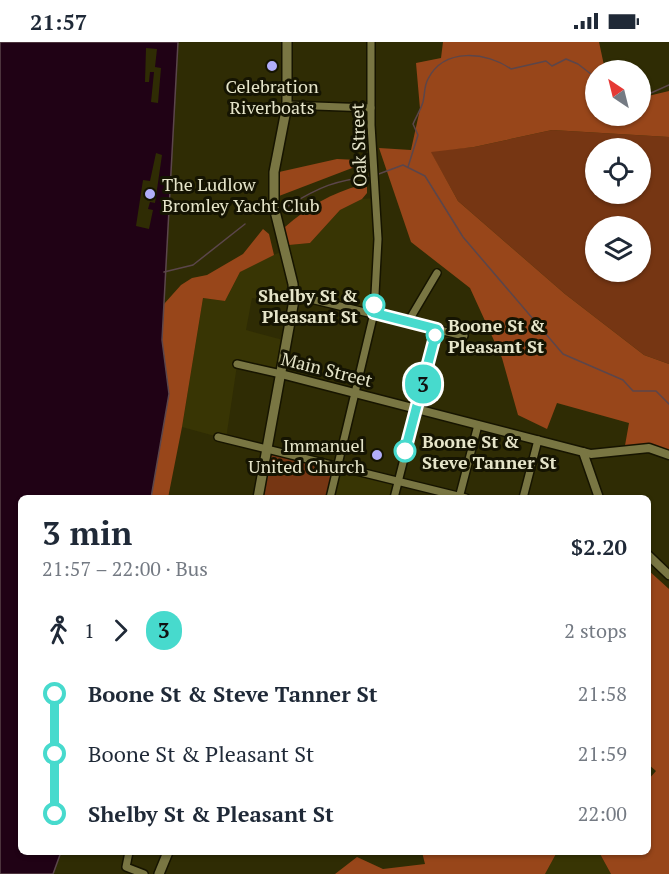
<!DOCTYPE html>
<meta charset="utf-8">
<style>
:root{--surface:#fff;--page:#f2f2f3;--text:#1f2937;--muted:#747a83}
body{margin:0;font-family:"PT Serif",serif;background:var(--page);color:var(--text);height:100vh;display:flex;flex-direction:column;font-size:22px;white-space:nowrap}
*{box-sizing:border-box;margin:0}
p{font-size:20px;color:var(--muted)}
.icon{flex:none;width:33px;height:33px;fill:none;stroke:currentColor;stroke-width:2;stroke-linecap:round;stroke-linejoin:round}
.map{position:relative;flex:1;overflow:hidden}
.details{position:absolute;left:18px;top:453px;width:633px;height:360px;display:flex;flex-direction:column;background:var(--surface);border-radius:9px;box-shadow:0 2px 4px #0004}
.details>*{flex:none}
.badge{padding:0 12px;border-radius:20px;font-size:21px;line-height:39px}
.needle{width:39px;rotate:325deg}
.buttons{position:absolute;left:585px;top:18px;display:grid;gap:12px}
.buttons a{display:grid;place-items:center;width:66px;height:66px;border-radius:50%;background:var(--surface);box-shadow:0 2px 4px #0004;font-size:30px}
.map>.badge{position:absolute;translate:-50% -50%;box-shadow:0 0 0 3px #fff}
.legs{display:flex;align-items:center;gap:9px;height:66px;padding:0 24px;font-size:20px}
.legs p{margin-inline-start:auto}
.headline{display:flex;align-items:center;justify-content:space-between;height:102px;padding:0 24px}
h1{font-size:33px;font-weight:600;line-height:45px}
ul{padding:0 24px;list-style:none}
li{display:flex;align-items:center;gap:21px;height:60px;font-size:22px}
li i{display:grid;place-items:center;width:9px;height:100%;margin:0 8px;background:currentColor}
li i::after{content:'';width:15px;height:15px;margin:-8px;border:4px solid;border-radius:50%;background:var(--surface)}
li p{margin-inline-start:auto}
li:first-child i{background:linear-gradient(#0000 50%,currentColor 0)}
li:last-child i{background:linear-gradient(currentColor 50%,#0000 0)}
.status{display:flex;justify-content:space-between;align-items:center;height:42px;padding:0 30px;background:var(--surface);direction:ltr}
.status svg{height:16px;fill:currentColor}
.map>svg:first-child{display:block}
.built{fill:#383504}
.green{fill:#763613;fill-rule:evenodd}
.forest{fill:#98461a}
.water{fill:#200215;stroke:#5b464b;stroke-width:1.5}
.pier{fill:#2f2c04}
.lines{fill:none;stroke-linecap:round;stroke-linejoin:round}
.stream{stroke:#5b464b;stroke-width:1.5}
.minor-casing{stroke:#161400;stroke-width:10}
.tertiary-casing{stroke:#161400;stroke-width:11}
.secondary-casing{stroke:#161400;stroke-width:12}
.minor{stroke:#797643;stroke-width:7}
.tertiary{stroke:#797643;stroke-width:8}
.secondary{stroke:#797643;stroke-width:9}
.line-1-casing{stroke:#fff;stroke-width:14}
.line-1{stroke:#47dacd;stroke-width:9}
.poi-dot{fill:#b1adfa;stroke:#151402;stroke-width:2}
.stop-1-dot{fill:#fff;stroke:#47dacd;stroke-width:3}
.labels{text-anchor:middle;dominant-baseline:central;stroke-width:6;stroke-linejoin:round;paint-order:stroke}
.poi-label{font-size:18px;fill:#e6e5ca;stroke:#151402}
.street-label{font-size:18px;fill:#e6e5ca;stroke:#151402}
.stop-label{font-size:18px;font-weight:bold;fill:#e6e5ca;stroke:#151402;text-anchor:start}
</style>
<div class="status"><b>21:57</b><svg viewBox="0 0 49 12"><path d="M0 12V9h3v3zM5 12V6h3v6zM10 12V3h3v9zM15 12V0h3v12zM26 1h20v11H26zM47 4h2v5h-2z"/></svg></div>
<div class="map">
<svg width="669" height="832" viewBox="0 0 669 832">
<rect width="100%" height="100%" fill="#2f2c04"/>
<g class="built">
<polygon points="375,156 374,271 294,253 285,261 252,256 246,288 287,299 281,332 237,323 226,397 182,385 203,256 225,259 240,230 247,224 283,209 289,203 310,201 340,168 362,157"/>
<polygon points="337,424 398,439 394,456 331,456"/>
<polygon points="557,810 599,810 611,832 545,832"/>
</g>
<g class="green">
<path d="M552,88L669,95V322L644,313L565,252L458,159L430,109L474,105ZM596,106H640V152H596ZM596,184H640V230H596Z"/>
<polygon points="268,407 337,424 330,456 258,456"/>
</g>
<g class="forest">
<polygon points="443,0 599,0 605,28 596,28 596,74 640,74 641,48 648,54 669,49 669,95 552,88 474,105 431,110 458,159 565,252 644,313 669,322 669,413 649,406 624,409 629,381 557,361 547,387 518,373 502,316 470,246 411,200 379,106 411,108 420,67 416,21 441,16"/>
<polygon points="337,117 358,118 360,123 279,154 277,150 279,130"/>
<path d="M361,143L367,145V151L362,157L340,168L310,201L289,203L283,195L285,185C308,165 331,151 361,143Z"/>
<polygon points="263,187 269,192 274,213 240,230 225,259 203,256 182,385 168,456 135,456 162,298 164,262 181,243 192,236 207,233 243,212"/>
<polygon points="648,528 669,547 669,832 611,832 599,810 648,810 648,738 656,729 648,722"/>
<polygon points="422,810 557,810 545,832 335,832 357,815 383,827 425,822"/>
</g>
<polygon class="water" points="0,0 178,0 162,298 169,352 151,456 21,456 21,810 61,810 53,832 0,832"/>
<g class="pier">
<polygon points="146,6 157,7 155,25 161,26 158,61 151,60 154,30 150,30 149,40 145,40"/>
<polygon points="156,111 162,113 155,161 150,160 148,167 153,168 149,187 136,184 143,138 150,139"/>
</g>
<g class="lines">
<g class="stream">
<polyline points="640,52 651,51 669,43"/>
<path d="M408,125L418,93L413,82C416,75 421,67 423,60C425,52 424,44 428,37C444,5 487,10 511,27L546,19L552,24L566,17L578,22L596,36"/>
<polyline points="376,133 403,123 425,134 463,195 563,312 623,338 633,349 656,349 669,362"/>
<path d="M288,164C321,144 334,139 372,134"/>
<polyline points="164,230 193,223 245,182"/>
</g>
<defs>
<g id="minor">
<polyline points="287,63 371,66"/>
<polyline points="294,253 464,294"/>
<polyline points="408,280 437,231"/>
<polyline points="237,322 281,332"/>
<polyline points="218,395 466,456"/>
<polyline points="330,456 374,271 378,197 371,83 371,0"/>
<polyline points="394,456 437,287"/>
<polyline points="459,456 478,383"/>
<polyline points="523,456 538,398"/>
<polyline points="129,810 126,825 144,832"/>
</g>
<g id="tertiary">
<polyline points="281,332 591,412 649,406 669,413"/>
<polyline points="583,410 599,456"/>
<polyline points="648,513 669,533"/>
</g>
<g id="secondary">
<polyline points="258,456 294,258 293,242 274,165 274,130 287,63 287,0"/>
<polyline points="159,832 168,810"/>
</g>
</defs>
<use href="#minor" class="minor-casing"/>
<use href="#tertiary" class="tertiary-casing"/>
<use href="#secondary" class="secondary-casing"/>
<use href="#minor" class="minor"/>
<use href="#tertiary" class="tertiary"/>
<use href="#secondary" class="secondary"/>
</g>
<g class="lines">
<defs>
<polyline id="line-1" points="374,263 374,271 437,287 405,409"/>
</defs>
<use href="#line-1" class="line-1-casing"/>
<use href="#line-1" class="line-1"/>
</g>
<g class="poi-dot">
<circle cx="272" cy="24" r="6"/>
<circle cx="150" cy="152" r="6"/>
<circle cx="377" cy="413" r="6"/>
</g>
<g class="stop-1-dot">
<circle cx="374" cy="263" r="10"/>
<circle cx="435" cy="293" r="8"/>
<circle cx="405" cy="409" r="10"/>
</g>
<g class="labels">
<g class="poi-label">
<text x="272" y="44">Celebration<tspan x="272" dy="21">Riverboats</tspan></text>
<text x="162" y="142" text-anchor="start">The Ludlow<tspan x="162" dy="21">Bromley Yacht Club</tspan></text>
<text x="365" y="403" text-anchor="end">Immanuel<tspan x="365" dy="21">United Church</tspan></text>
</g>
<g class="street-label">
<text transform="translate(358 103) rotate(-92)">Oak Street</text>
<text transform="translate(327 327) rotate(14)">Main Street</text>
</g>
<g class="stop-label">
<text x="358" y="253" text-anchor="end">Shelby St &amp;<tspan x="358" dy="21">Pleasant St</tspan></text>
<text x="448" y="283">Boone St &amp;<tspan x="448" dy="21">Pleasant St</tspan></text>
<text x="422" y="399">Boone St &amp;<tspan x="422" dy="21">Steve Tanner St</tspan></text>
</g>
</g>
</svg>
<div class="buttons">
<a><svg class="needle" viewBox="-14 -14 28 28"><path d="M0-13l5 13h-10z" fill="#e53935"/><path d="M0 13l5-13h-10z" fill="#747a83"/></svg></a>
<a><svg class="icon" aria-label="locate" viewBox="0 0 24 24"><circle cx="12" cy="12" r="6"/><path d="M12 2v4M12 18v4M2 12h4M18 12h4"/></svg></a>
<a><svg class="icon" aria-label="layers" viewBox="0 0 24 24"><path d="M12 4l9 5-9 5-9-5zM3 14l9 5 9-5"/></svg></a>
</div>
<b class="badge" style="left:423px;top:342px;background:#47dacd;color:#111">3</b>
<section class="details">
<div class="headline"><div><h1>3 min</h1><p>21:57 – 22:00 · Bus</p></div><b>$2.20</b></div>
<div class="legs"><svg class="icon" aria-label="walk" viewBox="0 0 24 24"><circle cx="13" cy="4" r="2"/><path d="M13 8l-2 6 4 7M11 14l-3 7M7 12l3-4h3l4 4"/></svg>1<svg class="icon" aria-label="forward" viewBox="0 0 24 24"><path d="M9 5l7 7-7 7"/></svg><b class="badge" style="background:#47dacd;color:#111">3</b><p>2 stops</p></div>
<ul>
<li><i style="color:#47dacd"></i><b>Boone St &amp; Steve Tanner St</b><p>21:58</p></li>
<li><i style="color:#47dacd"></i><span>Boone St &amp; Pleasant St</span><p>21:59</p></li>
<li><i style="color:#47dacd"></i><b>Shelby St &amp; Pleasant St</b><p>22:00</p></li>
</ul>
</section>
</div>
